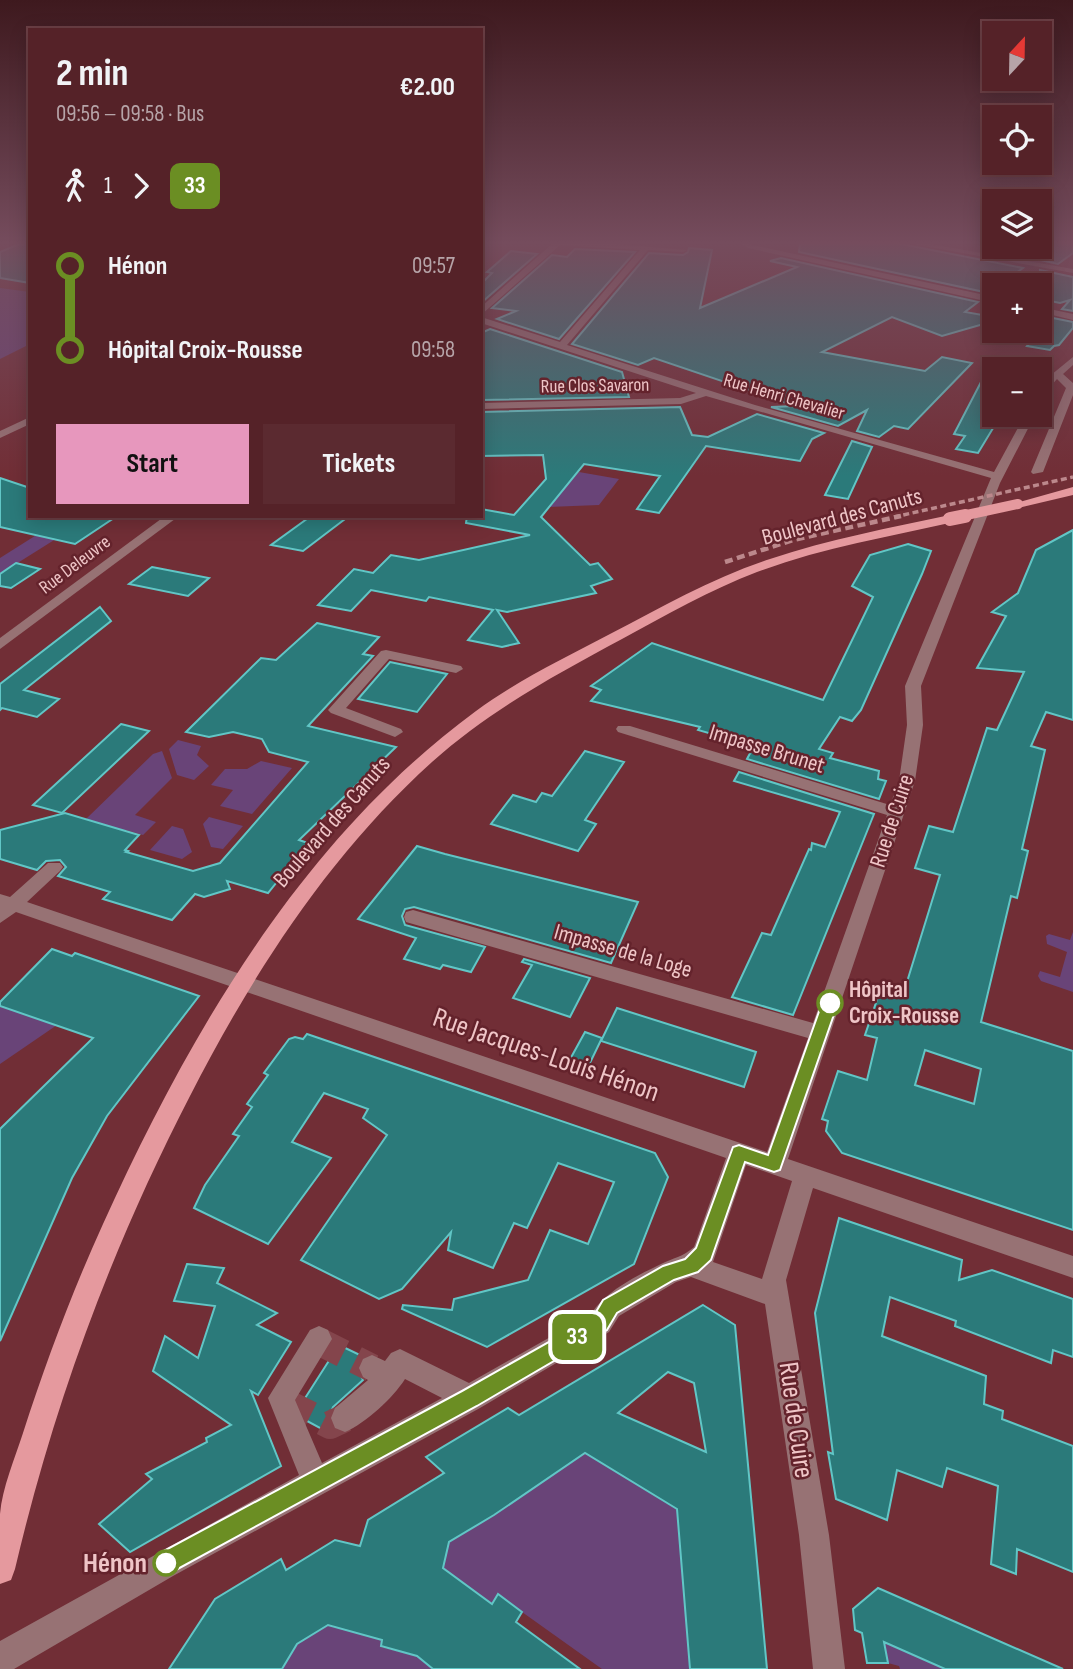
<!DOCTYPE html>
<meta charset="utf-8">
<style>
:root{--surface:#552228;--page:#5b2a30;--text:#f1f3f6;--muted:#b6a4a8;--line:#6b3f45;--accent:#e797bd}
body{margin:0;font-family:"Sofia Sans Condensed",sans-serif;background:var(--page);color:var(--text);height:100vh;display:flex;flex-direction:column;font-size:26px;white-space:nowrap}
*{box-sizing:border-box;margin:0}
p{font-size:23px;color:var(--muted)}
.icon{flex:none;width:38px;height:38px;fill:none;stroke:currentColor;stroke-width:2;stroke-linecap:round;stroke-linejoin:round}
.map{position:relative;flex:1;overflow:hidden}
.panel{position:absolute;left:28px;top:28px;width:455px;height:490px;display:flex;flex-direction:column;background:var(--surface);border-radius:0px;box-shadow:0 4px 18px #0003,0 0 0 2px var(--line)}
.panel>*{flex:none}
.badge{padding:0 14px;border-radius:10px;font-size:24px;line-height:46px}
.needle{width:46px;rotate:22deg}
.fabs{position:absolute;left:982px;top:21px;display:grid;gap:14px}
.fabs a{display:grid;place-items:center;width:70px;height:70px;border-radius:0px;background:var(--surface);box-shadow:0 4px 18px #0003,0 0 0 2px var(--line);font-size:35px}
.map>.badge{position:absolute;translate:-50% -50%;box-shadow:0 0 0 4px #fff}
.legs{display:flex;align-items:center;gap:10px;height:77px;padding:0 28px;font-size:23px}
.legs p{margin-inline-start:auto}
.headline{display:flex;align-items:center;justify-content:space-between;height:119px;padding:0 28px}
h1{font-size:38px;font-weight:700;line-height:52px}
.cta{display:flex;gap:14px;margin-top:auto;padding:14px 28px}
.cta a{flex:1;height:80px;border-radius:0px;background:var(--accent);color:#111;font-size:28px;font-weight:700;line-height:80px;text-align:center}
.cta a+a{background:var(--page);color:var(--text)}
ul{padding:0 28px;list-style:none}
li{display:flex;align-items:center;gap:24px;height:84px;font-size:26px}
li i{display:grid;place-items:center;width:10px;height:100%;margin:0 9px;background:currentColor}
li i::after{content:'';width:18px;height:18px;margin:-9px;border:5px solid;border-radius:50%;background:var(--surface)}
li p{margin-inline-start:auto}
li:first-child i{background:linear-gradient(#0000 50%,currentColor 0)}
li:last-child i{background:linear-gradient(currentColor 50%,#0000 0)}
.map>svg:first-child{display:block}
.green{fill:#694478}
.building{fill:#2b7a7a;stroke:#61c6c6;stroke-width:2;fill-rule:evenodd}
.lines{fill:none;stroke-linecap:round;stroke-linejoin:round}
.minor-tunnel{stroke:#84454c;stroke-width:28;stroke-dasharray:28 14;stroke-linecap:butt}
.minor{fill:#977274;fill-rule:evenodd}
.major{fill:#e5999e;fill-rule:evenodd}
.rail-far1{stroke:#bc888c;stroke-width:3.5;stroke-dasharray:6 3.5;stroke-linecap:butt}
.rail{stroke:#bc888c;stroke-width:4.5;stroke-dasharray:8 4.5;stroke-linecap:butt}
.major-bridge-far1{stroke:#e5999e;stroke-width:10}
.major-bridge{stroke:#e5999e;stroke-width:14}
.line-1{fill:#6b8e23;stroke:#fff;stroke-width:2}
.stop-1-dot{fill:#fff;stroke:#6b8e23;stroke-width:3.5}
.labels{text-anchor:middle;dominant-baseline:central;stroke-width:5;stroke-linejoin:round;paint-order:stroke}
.far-street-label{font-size:19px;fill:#efc5c7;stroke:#64232c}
.street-label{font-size:23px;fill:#efc5c7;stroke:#64232c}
.stop-label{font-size:23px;font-weight:bold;fill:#efc5c7;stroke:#64232c;text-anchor:start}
.near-street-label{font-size:28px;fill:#efc5c7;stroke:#64232c}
.near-stop-label{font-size:28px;font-weight:bold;fill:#efc5c7;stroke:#64232c;text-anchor:end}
</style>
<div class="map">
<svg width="1073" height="1669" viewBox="0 0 1073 1669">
<rect width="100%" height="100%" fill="#712e36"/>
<g class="green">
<polygon points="0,288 30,292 30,344 0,359"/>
<polygon points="579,472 619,479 599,505 548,507"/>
<polygon points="38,534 59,537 0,574 0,558"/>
<polygon points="178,740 201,746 197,755 209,766 194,780 177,775 169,749"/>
<polygon points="162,751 172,778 135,815 156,822 143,835 126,830 122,835 106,825 86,819 153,754"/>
<polygon points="261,761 292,768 252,814 220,806 233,790 211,785 225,769 247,769"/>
<polygon points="209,817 243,826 223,849 211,847 203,824"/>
<polygon points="172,826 183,829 192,852 182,859 150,850"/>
<polygon points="1073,932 1073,992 1041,981 1038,976 1040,971 1060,977 1067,952 1047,944 1046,936 1049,934 1070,940"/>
<polygon points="0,1006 57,1025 0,1064"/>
<polygon points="585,1453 677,1509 690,1669 602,1669 498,1595 492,1604 443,1568 449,1542 494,1515"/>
<polygon points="328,1625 382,1640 381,1647 417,1656 433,1669 282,1669 297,1644"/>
<polygon points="884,1642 945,1669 900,1669 899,1666 888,1663"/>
</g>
<g class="building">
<polygon points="800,242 891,242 1023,268 999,285 994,285 989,293 799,252"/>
<polygon points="1040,242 1073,242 1073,253 1058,264 1040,260"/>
<polygon points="19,244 30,245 30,283 0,278 0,252"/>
<polygon points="689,248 712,250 700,308 797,267 770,261 781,258 978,302 965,312 994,317 994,321 942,336 892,317 822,352 925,371 942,357 972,363 908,429 894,426 879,437 857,431 867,410 838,426 771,407 796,406 654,358 638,365 572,344 649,253 683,255 688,252"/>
<polygon points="575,249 635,252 559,339 497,319 516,311 492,308 552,255 567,257"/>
<polygon points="511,251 537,254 481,303 481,284 492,273 487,272"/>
<polygon points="1040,270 1073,277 1073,311 1062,309 1070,300 1060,303 1040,299"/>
<polygon points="1053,318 1073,322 1073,328 1059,345 1054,346 1050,350 1027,346"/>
<polygon points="490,329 622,372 629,397 481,400 481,333"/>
<polygon points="994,357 994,415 1001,415 978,453 956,449 965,436 954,434"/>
<polygon points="680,407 692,435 708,437 757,414 824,433 812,439 800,461 706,446 659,513 637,509 660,476 584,464 541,517 590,565 598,563 612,579 591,586 596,593 507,612 497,610 519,643 502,647 468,640 493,610 429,597 426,601 371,590 351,611 318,605 354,569 373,573 391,555 419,560 530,535 466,523 467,516 481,516 481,509 514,515 546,479 543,455 481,456 481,412"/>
<polygon points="852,441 872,447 848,499 825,495"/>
<polygon points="0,478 30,488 30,516 117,516 75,544 0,527"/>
<polygon points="311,516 349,516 303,551 271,545"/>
<path d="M1073,530V720L1046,712L1031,746L1045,750L1022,849L1028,851L1017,898L1011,896L981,1022L1073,1051V1230L842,1153L826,1131L828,1121L822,1119L838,1071L867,1080L877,1038L865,1035L880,991L902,998L940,875L915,868L929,826L953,832L987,728L997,730L1024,672L977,668L1006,616L992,612L1018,593L1036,550ZM925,1050L981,1069L974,1104L915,1085Z"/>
<polygon points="908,544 931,551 922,574 861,710 852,721 840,717 819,749 833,753 830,758 879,771 878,779 886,781 879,799 747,759 754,746 698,730 700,727 591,701 601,690 591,686 652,643 823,700 873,597 852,586 870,555"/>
<polygon points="16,563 40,569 11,588 0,586 0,574"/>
<polygon points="152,567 209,578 188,596 129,584"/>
<polygon points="100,607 111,621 24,690 59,699 37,717 2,708 0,710 0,684"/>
<polygon points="317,623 379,637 363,654 373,656 308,726 396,747 299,840 308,843 268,893 227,881 230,889 204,897 195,894 172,920 103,899 110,892 58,876 66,867 60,860 46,861 37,870 0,859 0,830 65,813 139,835 125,850 128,851 126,852 193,871 220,863 308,762 269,752 262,739 233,732 209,737 186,732 261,658 276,660"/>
<polygon points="390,662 447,674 417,712 358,699"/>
<polygon points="121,724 149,731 62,813 33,805"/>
<polygon points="585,751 624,762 585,820 596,824 578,851 491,824 513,795 536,802 542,793 552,796"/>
<polygon points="739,772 874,814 793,1015 732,997 762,933 771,935 809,849 811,850 812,843 825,847 840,812 734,781"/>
<polygon points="417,846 445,854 638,902 611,963 414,907 405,909 402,916 405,925 485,947 471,972 443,965 440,969 404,959 416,938 358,919"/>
<polygon points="52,949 72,956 75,953 199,996 107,1116 72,1178 0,1341 0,1129 93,1038 0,1006 0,1002"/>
<polygon points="524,959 590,978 570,1017 513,998 532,965 522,962"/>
<polygon points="617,1008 756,1052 744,1087 601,1041"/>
<polygon points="585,1032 602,1038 587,1069 568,1063"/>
<polygon points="307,1034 655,1153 668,1177 634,1264 487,1347 402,1309 403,1305 452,1310 454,1299 528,1280 550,1230 588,1244 614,1182 558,1163 527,1228 514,1223 493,1268 448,1250 451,1232 402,1289 379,1299 301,1260 387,1135 363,1118 368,1109 324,1093 292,1142 331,1158 268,1244 194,1208 205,1185 239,1136 233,1134 252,1107 247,1104 268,1075 264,1073 289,1039 295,1037 303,1039"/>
<polygon points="839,1218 962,1260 959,1280 992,1270 1073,1299 1073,1357 1053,1350 1051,1363 955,1326 956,1321 890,1297 882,1336 986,1376 984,1404 1003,1411 1002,1419 1073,1446 1073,1572 1017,1549 1016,1574 991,1564 998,1486 947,1468 942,1487 897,1470 887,1520 836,1499 828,1452 833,1454 815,1313"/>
<polygon points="187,1264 224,1268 217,1283 277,1313 257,1325 291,1342 258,1395 251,1391 281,1466 130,1552 99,1524 152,1479 146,1474 207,1442 206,1438 231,1425 153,1371 165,1336 198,1358 215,1306 174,1301"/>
<path d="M703,1305L735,1325L767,1669H690L677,1509L585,1453L494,1515L449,1542L443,1568L492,1604L498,1594L522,1612L516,1622L580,1669H433L417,1656L381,1646L382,1640L328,1625L297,1644L282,1669H169L215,1599L281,1559L286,1570L335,1540L360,1546L368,1520L444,1473L426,1457L508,1408L519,1415ZM668,1372L694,1383L706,1452L618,1413Z"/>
<polygon points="339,1345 362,1356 357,1369 363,1380 333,1407 329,1417 333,1430 331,1434 307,1421 300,1406"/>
<polygon points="878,1588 1063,1669 945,1669 884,1642 888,1663 867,1663 862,1633 855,1630 853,1609"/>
</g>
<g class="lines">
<g class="minor-tunnel">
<polyline points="318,1341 372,1368"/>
<polyline points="286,1410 292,1406 330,1425 345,1418"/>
</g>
<g class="minor">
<path d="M550,242H591L687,250L683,252L648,250L567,345L755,405L994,472L1025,415H1035L1000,483L921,686L923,725L915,781L788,1159L1073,1256V1278L813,1188L786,1280L829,1535L845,1669H813L799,1535L765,1304L691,1277L676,1282L619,1316L609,1332L480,1408L173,1576L14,1669H0V1641L299,1475L268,1398L310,1330L319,1326L328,1330L332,1339L295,1400L322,1463L442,1398L405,1379C393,1398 366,1423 345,1432L335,1428L331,1418L335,1408L368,1380L363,1377L359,1368L363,1359L372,1355L385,1361L391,1353L400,1349L469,1383L591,1314C606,1291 636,1276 661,1264C673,1258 683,1257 694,1247L726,1158L16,912L0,923V894L10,897L48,863H60L63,867L60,871L27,902L767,1152L808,1038L406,922L404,917L406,912L413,910L813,1023L887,815L618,732L616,729L618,726H630L890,805L899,781L907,725L905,686L991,478L706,396L681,404L481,409V403L680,398L696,393L481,323V317L560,342L640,250L560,245L481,315V307L552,244ZM746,1165L792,1181L762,1279L713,1262Z"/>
<polygon points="739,242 994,297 994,303 748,248"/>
<polygon points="902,242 919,242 1073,269 1073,273"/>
<polygon points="1040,307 1073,314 1073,320 1040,312"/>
<polygon points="1073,357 1073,365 1063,374 1073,383 1073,395 1043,472 1033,474 1031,472 1066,388 1057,379 1040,398 1040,384"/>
<polygon points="30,417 30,424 0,438 0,431"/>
<polygon points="165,516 179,516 0,649 0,638"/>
<polygon points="386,650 461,666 463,669 456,673 389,659 346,708 401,729 403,732 395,737 331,713 328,710 381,651"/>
</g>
<g class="major">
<polygon points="1073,487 1073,495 1018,508 1012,504"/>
<path d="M950,515L956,519L954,522C888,537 821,548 757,572C710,590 666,615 622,639C555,675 489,711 432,762C329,855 253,973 190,1096C112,1247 54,1403 15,1569L11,1580L0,1584C0,1561 0,1537 0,1514C2,1488 15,1458 23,1433C46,1362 72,1292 103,1224C190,1032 303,838 476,711C517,681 564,658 610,634C662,607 714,577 770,559C829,539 890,528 950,515Z"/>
</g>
<polyline class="rail-far1" points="894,517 1073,477"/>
<polyline class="rail" points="725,562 793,540 901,516"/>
<polyline class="major-bridge-far1" points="957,517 1018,504"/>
<polyline class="major-bridge" points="950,519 965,516"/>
</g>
<linearGradient id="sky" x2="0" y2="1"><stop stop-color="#3e191e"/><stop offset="0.51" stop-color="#754c5d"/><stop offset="1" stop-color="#754c5d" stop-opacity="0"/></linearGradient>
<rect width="1073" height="476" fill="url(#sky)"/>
<polygon class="line-1" points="830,997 838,1003 780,1170 774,1172 745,1162 711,1260 698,1272 674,1280 617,1313 607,1330 477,1406 174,1571 166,1574 158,1571 154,1563 158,1554 462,1391 593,1317 603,1300 663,1266 685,1259 696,1248 733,1147 739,1145 768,1155 822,1003"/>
<g class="stop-1-dot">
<circle cx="830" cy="1003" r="12"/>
<circle cx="166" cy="1563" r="12"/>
</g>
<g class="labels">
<g class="far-street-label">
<text transform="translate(595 386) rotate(-1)">Rue Clos Savaron</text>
<text transform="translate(784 397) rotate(16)">Rue Henri Chevalier</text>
<text transform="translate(75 565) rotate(-37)">Rue Deleuvre</text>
</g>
<g class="street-label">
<text transform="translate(842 517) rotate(-15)">Boulevard des Canuts</text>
<text transform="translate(767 749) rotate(17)">Impasse Brunet</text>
<text transform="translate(892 821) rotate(-72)">Rue de Cuire</text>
<text transform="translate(332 822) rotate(-49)">Boulevard des Canuts</text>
<text transform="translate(623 951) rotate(16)">Impasse de la Loge</text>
</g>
<g class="stop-label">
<text x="849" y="990">Hôpital<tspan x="849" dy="26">Croix-Rousse</tspan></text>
</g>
<g class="near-street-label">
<text transform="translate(546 1055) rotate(19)">Rue Jacques-Louis Hénon</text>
<text transform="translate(796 1420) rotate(82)">Rue de Cuire</text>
</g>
<g class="near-stop-label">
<text x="147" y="1563">Hénon</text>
</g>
</g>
</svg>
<div class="fabs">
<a><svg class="needle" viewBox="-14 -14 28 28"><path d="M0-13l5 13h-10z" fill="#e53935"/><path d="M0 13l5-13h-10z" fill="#b6a4a8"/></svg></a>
<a><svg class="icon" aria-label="locate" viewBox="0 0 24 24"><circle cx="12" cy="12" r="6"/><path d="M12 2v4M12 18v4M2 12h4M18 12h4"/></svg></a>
<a><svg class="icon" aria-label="layers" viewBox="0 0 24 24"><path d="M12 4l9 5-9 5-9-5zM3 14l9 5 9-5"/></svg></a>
<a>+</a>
<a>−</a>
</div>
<b class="badge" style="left:577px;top:1337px;background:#6b8e23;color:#fff">33</b>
<section class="panel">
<div class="headline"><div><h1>2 min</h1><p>09:56 – 09:58 · Bus</p></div><b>€2.00</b></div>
<div class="legs"><svg class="icon" aria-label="walk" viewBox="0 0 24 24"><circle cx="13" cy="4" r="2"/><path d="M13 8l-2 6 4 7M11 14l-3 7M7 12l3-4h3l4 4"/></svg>1<svg class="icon" aria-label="forward" viewBox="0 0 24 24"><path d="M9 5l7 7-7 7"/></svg><b class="badge" style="background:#6b8e23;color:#fff">33</b></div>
<ul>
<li><i style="color:#6b8e23"></i><b>Hénon</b><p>09:57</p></li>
<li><i style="color:#6b8e23"></i><b>Hôpital Croix-Rousse</b><p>09:58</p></li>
</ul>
<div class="cta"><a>Start</a><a>Tickets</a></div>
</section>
</div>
